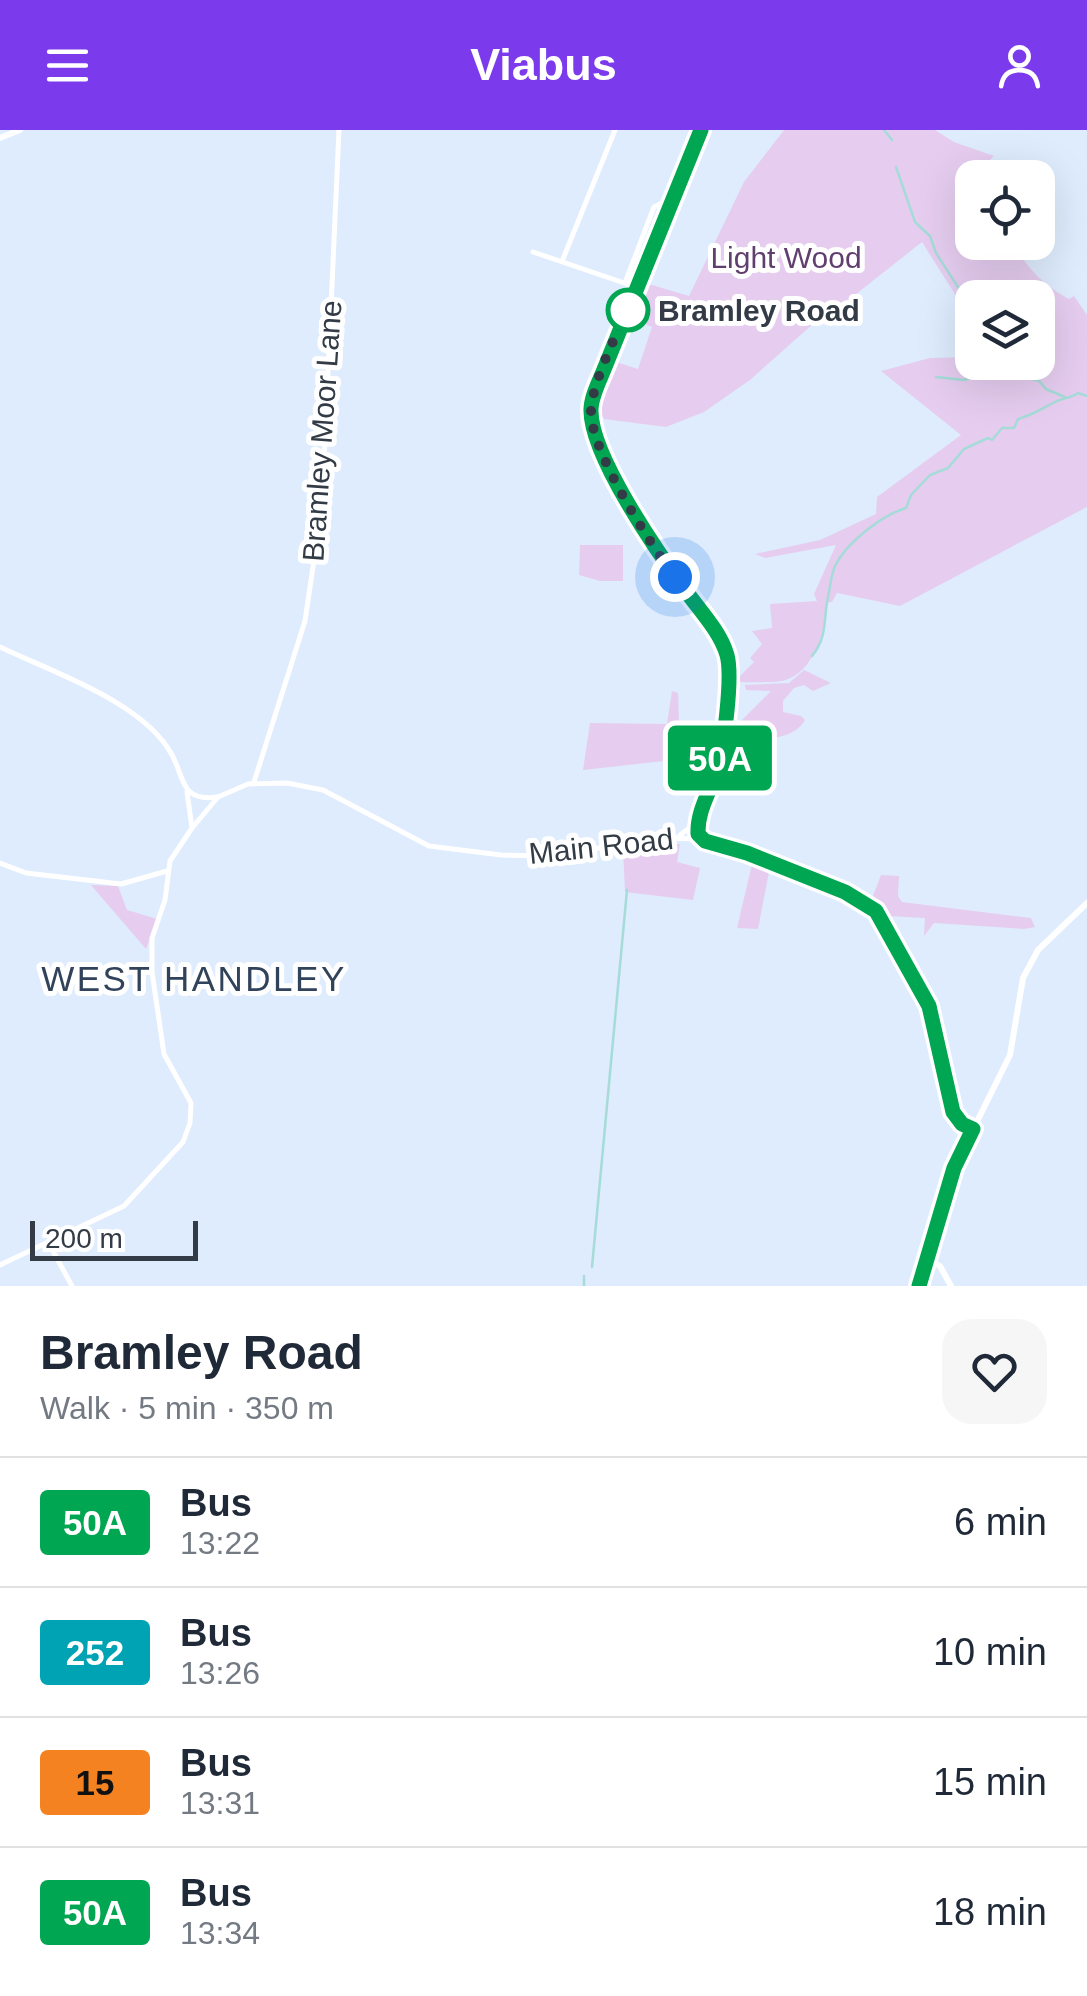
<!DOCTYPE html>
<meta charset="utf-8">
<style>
:root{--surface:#fff;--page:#f6f6f7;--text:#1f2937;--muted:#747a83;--line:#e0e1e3;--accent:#7c3aed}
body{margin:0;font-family:Arial,sans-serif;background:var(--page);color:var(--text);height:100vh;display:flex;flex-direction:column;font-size:38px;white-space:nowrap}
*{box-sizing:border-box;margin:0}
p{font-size:32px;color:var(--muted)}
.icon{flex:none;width:55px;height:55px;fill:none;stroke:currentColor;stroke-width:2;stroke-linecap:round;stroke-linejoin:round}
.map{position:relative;height:1156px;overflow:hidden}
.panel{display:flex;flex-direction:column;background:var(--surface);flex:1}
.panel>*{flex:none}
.badge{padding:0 20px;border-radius:8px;font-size:35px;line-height:65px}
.tools{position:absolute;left:955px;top:30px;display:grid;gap:20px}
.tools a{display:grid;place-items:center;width:100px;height:100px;border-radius:20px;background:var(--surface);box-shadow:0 10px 40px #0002;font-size:50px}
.scale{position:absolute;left:30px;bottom:25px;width:168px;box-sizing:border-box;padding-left:10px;border:5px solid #323b46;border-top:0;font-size:28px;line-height:35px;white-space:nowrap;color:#323b46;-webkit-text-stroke:8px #fff;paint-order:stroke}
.you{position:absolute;width:50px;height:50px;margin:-25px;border:8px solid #fff;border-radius:50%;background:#1a73e8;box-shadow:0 0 0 15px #1a73e833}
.map>.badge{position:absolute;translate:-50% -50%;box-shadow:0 0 0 5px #fff}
.round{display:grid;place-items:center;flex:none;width:105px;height:105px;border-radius:30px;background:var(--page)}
.headline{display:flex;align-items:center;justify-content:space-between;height:170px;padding:0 40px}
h1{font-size:48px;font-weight:700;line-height:75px}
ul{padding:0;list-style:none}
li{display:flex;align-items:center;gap:30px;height:130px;padding:0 40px;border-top:2px solid var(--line)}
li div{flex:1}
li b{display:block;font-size:38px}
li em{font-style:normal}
li .badge{min-width:110px;font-weight:700;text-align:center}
header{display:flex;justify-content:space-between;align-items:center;height:130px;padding:0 40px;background:var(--accent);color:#fff;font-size:45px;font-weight:700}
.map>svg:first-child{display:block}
.green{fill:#e6cdf0}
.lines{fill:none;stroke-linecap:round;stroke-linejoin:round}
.stream{stroke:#a5dbd8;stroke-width:2.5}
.minor{stroke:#fff;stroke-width:5}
.tertiary{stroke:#fff;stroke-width:6}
.secondary{stroke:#fff;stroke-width:6}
.line-casing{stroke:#fff;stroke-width:22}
.line{stroke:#00a651;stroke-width:15}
.walk{stroke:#323b46;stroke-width:10;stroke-dasharray:0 18}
.stop-dot{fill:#fff;stroke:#00a651;stroke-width:5}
.labels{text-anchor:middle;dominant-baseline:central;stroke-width:10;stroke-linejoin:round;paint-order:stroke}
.park-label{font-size:30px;fill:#603e6e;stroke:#fff}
.stop-label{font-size:30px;font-weight:bold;fill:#323b46;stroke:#fff;text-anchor:start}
.street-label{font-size:30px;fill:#323b46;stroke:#fff}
.quarter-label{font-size:35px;letter-spacing:2.5px;fill:#30435a;stroke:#fff}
</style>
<header><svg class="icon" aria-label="menu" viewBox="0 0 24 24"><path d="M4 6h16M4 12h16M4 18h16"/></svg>Viabus<svg class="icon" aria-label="person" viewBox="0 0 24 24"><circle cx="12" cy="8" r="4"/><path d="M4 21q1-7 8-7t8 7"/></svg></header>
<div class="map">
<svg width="1087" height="1156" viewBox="0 0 1087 1156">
<rect width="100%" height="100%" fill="#deecfd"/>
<g class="green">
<path d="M784,0H935L954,12L994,26L972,48V112L1013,113C1027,138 1043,155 1069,169L1074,166L1087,185V377L900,476L837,463L832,472L826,473C826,500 814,544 782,551C767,553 749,552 734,552L754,532L750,528L762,514L752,501L772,498L770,474L817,471L814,464L836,415L765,428L755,424L820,410L876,384L877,367L961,305L881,241L930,228L972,227V232H1038V168H972V191L922,112L841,176L814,193L750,250L704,282L666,297L604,289L596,275L610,230L638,239L652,197L627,187L642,152L689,166L744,52Z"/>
<polygon points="580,415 623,415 623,451 600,451 579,445"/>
<path d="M804,540L831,553L813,561L804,555L794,558L783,571V582L801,586L805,590C792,613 751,611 729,603L771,561L746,560L745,555L789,553Z"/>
<path d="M672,561L678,563L679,594L720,595L708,654C697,639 686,633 665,627L664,631L583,640L590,593L667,594Z"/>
<polygon points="652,714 680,714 677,732 700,738 693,770 625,762 623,718"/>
<polygon points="753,730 770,737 758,799 737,798"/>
<polygon points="881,745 899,746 898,766 902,772 1031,788 1035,797 1024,799 934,793 924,806 925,788 887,786 871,771"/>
<polygon points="91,755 118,756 127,780 157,789 146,819"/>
</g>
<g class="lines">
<g class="stream">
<polyline points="884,0 892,10"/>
<polyline points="896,37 915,92 930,106 936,123 972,179"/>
<polyline points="936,247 964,250 997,238 1039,251 1046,259 1065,267"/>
<path d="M812,526C828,506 823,490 828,467C830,458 831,445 835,436C846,413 882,385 906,378L911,365L930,345L948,338L964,319L988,308L992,310L1002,298H1014L1018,289C1033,285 1043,278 1055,272C1064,267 1070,269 1078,263L1087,266"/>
<polyline points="592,1137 627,760"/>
<polyline points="584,1146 584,1156"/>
</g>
<g class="minor">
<path d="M701,0L591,278C594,330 649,411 680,453C696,475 718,497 726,523C734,548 725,611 718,637C711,659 691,685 701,709"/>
<polyline points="533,122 636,157"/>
<polyline points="563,129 615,0"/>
<polyline points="625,153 654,77 662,73 669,76"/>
<path d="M0,517C52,542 144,572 172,625C185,649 181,672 217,667"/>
<polyline points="254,652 305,491 322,376 339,0"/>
<polyline points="187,662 192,698"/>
<polyline points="679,706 698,691"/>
<polyline points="0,733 26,743 121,754 167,741"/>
<polyline points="48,1112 72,1156"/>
<polyline points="0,1135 124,1076 183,1012 190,993 191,973 164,924 152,842 152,808 165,770 170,731 192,698 218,667 248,654 287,653 323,660 429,716 501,725 549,726 662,708 701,709 747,723 845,762 867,773 885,791 920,856 935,892 953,981 962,993 972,999"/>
</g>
<polyline class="tertiary" points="928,1129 940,1136 951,1156"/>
<g class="secondary">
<polyline points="0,8 20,0"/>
<polyline points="919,1156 954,1038 1010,925 1023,848 1038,820 1087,773"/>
</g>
</g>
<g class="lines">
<defs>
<path id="line" d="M701,0L605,237C600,250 591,266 591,280C590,325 659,424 686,461C700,481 720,501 727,525C733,547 724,617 717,639C711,661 697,680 698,704L705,711L747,723L845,762L876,781L929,876L953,982L962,994L973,999L954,1038L919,1156"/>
</defs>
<use href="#line" class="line-casing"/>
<use href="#line" class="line"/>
<path class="walk" d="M628,180C616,204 591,256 591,282C591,322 650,414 675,447"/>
</g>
<circle class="stop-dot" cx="628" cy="180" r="20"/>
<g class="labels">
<g class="park-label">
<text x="786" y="127">Light Wood</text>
</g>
<g class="stop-label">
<text x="658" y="180">Bramley Road</text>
</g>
<g class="street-label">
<text transform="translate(322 301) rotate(-86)">Bramley Moor Lane</text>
<text transform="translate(601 716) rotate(-6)">Main Road</text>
</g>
<g class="quarter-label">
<text x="194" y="848">WEST HANDLEY</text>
</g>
</g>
</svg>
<div class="tools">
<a><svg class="icon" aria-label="locate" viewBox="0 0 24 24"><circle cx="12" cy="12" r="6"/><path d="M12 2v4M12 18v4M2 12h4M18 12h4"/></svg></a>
<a><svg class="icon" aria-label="layers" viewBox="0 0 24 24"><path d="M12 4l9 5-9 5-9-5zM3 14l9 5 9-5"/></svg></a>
</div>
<div class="scale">200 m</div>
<div class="you" style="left:675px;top:447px"></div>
<b class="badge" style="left:720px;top:628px;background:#00a651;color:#fff">50A</b>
</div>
<section class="panel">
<div class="headline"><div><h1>Bramley Road</h1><p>Walk · 5 min · 350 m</p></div><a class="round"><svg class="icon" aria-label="heart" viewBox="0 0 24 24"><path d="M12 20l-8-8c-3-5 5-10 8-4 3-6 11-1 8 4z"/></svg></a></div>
<ul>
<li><span class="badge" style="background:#00a651;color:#fff">50A</span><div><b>Bus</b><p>13:22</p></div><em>6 min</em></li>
<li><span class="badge" style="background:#00a3b4;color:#fff">252</span><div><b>Bus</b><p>13:26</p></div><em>10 min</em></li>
<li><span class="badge" style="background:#f58220;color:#111">15</span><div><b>Bus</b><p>13:31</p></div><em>15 min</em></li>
<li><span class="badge" style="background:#00a651;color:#fff">50A</span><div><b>Bus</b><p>13:34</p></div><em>18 min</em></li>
</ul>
</section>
